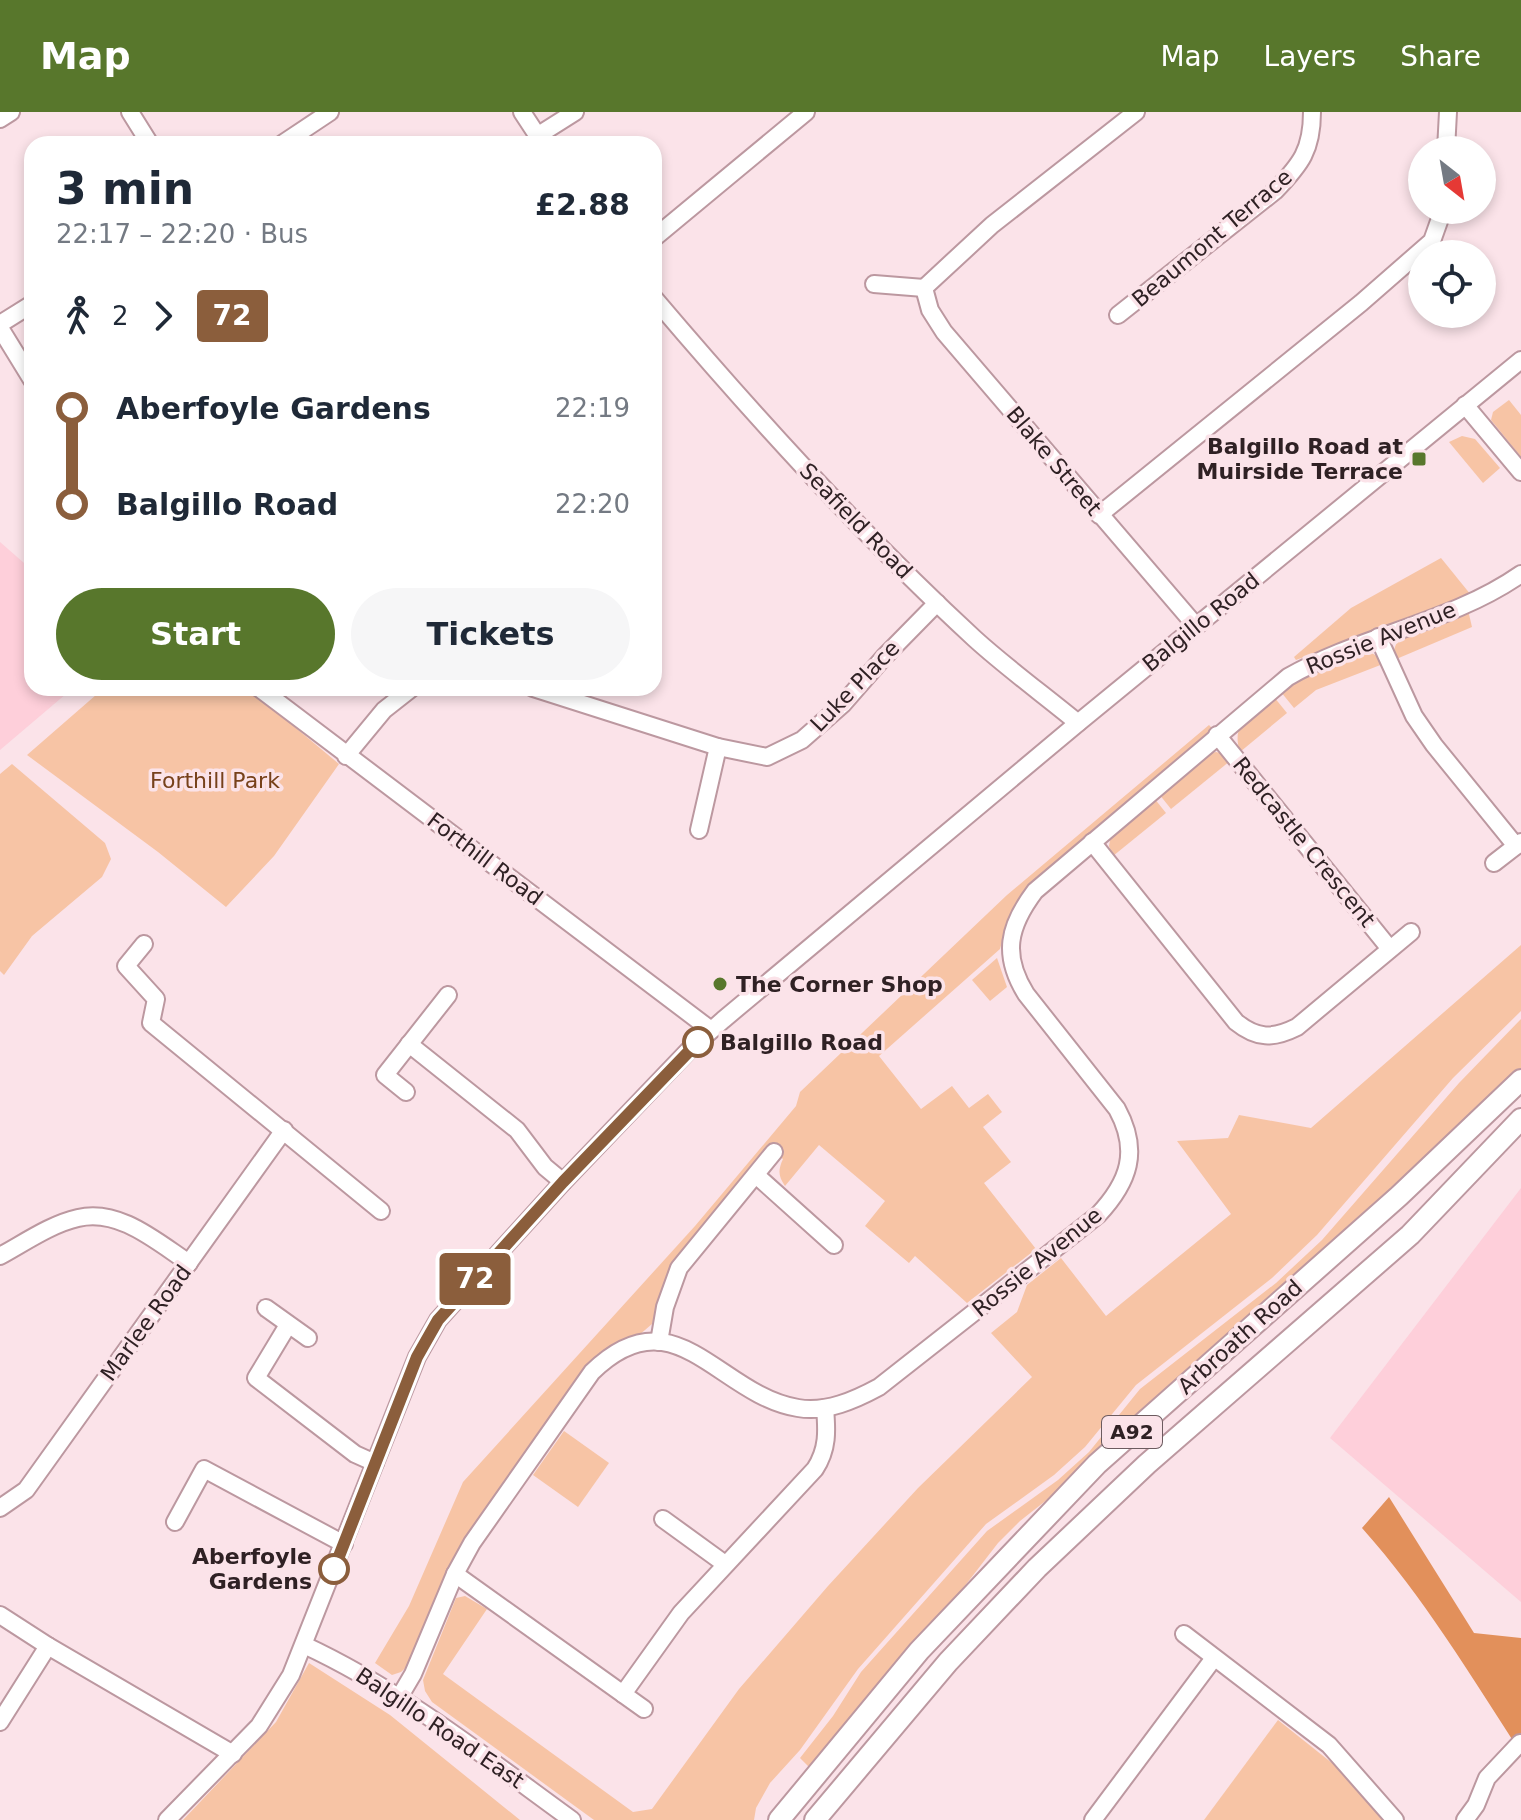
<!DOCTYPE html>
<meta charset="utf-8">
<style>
:root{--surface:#fff;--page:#f6f6f7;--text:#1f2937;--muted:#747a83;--accent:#58772c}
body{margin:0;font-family:"DejaVu Sans",sans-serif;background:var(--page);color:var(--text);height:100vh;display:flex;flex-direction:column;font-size:30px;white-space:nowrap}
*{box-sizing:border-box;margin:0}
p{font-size:26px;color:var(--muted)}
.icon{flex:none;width:44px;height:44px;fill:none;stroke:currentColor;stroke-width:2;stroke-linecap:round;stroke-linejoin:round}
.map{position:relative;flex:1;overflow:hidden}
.side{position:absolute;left:24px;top:24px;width:638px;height:560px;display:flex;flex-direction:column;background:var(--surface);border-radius:24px;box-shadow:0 4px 12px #0003}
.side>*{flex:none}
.badge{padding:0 16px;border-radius:6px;font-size:28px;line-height:52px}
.needle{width:52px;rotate:149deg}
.buttons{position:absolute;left:1408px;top:24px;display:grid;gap:16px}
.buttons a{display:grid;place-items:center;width:88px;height:88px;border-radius:50%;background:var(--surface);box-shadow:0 4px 12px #0003;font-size:40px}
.map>.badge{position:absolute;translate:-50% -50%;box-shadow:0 0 0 4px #fff}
.legs{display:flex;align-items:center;gap:12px;height:88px;padding:0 32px;font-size:26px}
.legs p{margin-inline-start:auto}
.overview{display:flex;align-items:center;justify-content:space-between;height:136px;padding:0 32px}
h1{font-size:44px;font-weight:700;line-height:60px}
.button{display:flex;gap:16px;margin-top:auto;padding:16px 32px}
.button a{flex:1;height:92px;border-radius:48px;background:var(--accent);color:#fff;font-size:32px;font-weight:700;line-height:92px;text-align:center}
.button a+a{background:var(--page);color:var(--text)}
ul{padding:0 32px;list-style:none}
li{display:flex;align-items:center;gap:28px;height:96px;font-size:30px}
li i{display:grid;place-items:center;width:12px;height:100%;margin:0 10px;background:currentColor}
li i::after{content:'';width:20px;height:20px;margin:-10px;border:6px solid;border-radius:50%;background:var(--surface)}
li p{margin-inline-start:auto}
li:first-child i{background:linear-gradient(#0000 50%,currentColor 0)}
li:last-child i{background:linear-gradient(currentColor 50%,#0000 0)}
header{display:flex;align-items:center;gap:48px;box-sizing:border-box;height:112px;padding:0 40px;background:var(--accent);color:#fff}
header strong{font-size:38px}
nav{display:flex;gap:44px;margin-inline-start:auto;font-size:28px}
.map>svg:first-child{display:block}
.built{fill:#fecfda}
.green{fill:#f7c4a5}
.forest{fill:#e2905b}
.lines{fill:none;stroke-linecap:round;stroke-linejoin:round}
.minor-casing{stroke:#bc98a0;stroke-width:20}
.major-casing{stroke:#bc98a0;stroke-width:24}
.minor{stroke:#fff;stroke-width:16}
.major{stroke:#fff;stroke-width:20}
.line-1-casing{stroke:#fff;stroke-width:18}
.line-1{stroke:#8b5e3c;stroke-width:12}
.poi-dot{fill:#58772c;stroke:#fbe3e9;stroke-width:3}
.stop-1-dot{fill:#fff;stroke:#8b5e3c;stroke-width:4}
.labels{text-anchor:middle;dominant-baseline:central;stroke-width:7;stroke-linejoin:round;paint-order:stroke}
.shield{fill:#fbe3e9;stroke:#6c5b5f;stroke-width:2}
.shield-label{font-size:20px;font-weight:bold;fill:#2f2124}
.street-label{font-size:22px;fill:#2f2124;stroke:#fbe3e9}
.poi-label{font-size:22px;font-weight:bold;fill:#2f2124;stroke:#fbe3e9;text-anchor:end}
.park-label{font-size:22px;fill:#77411b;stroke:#fbe3e9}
.stop-label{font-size:22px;font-weight:bold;fill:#2f2124;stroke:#fbe3e9;text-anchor:start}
</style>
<header>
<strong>Map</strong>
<nav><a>Map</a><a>Layers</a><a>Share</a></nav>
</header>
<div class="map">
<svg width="1521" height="1708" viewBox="0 0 1521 1708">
<rect width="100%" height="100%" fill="#fbe3e9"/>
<g class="built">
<polygon points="0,430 32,458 32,576 73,576 0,638"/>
<polygon points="1521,1076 1521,1490 1330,1326"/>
</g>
<g class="green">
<polygon points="1509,288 1521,303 1521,345 1491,308 1493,300"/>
<polygon points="1462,324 1475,327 1500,356 1483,371 1449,330"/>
<polygon points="1441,446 1471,483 1296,548 1294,545 1351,496"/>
<path d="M1468,498L1472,515L1394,548C1393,537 1395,531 1403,524Z"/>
<polygon points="1365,537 1380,546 1383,552 1316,578 1294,596 1281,580 1302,565"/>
<polygon points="104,576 248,576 339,652 274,744 226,795 158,740 27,643"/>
<path d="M1274,585L1287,601L1240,640C1230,610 1253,602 1274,585Z"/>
<path d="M1209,613L1214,618L1026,778L1008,808L1000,837L879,944L921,997L952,974L969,996L988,982L1002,1000L983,1015L1011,1050L984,1071L1036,1137L967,1191L915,1144L909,1151L865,1114L885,1089L819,1033L785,1074C778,1064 778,1058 783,1047L770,1036L672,1151L652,1212L638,1224L605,1237L590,1250L458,1438L439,1479L410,1552L401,1560L392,1563L375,1551L409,1494L463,1370L695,1114L796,994L800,980L1007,783Z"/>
<polygon points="1216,640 1224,642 1230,649 1171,697 1159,682 1206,642"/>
<polygon points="12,652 105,731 111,747 102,765 32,824 4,863 0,859 0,662"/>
<polygon points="1154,686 1166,701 1113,744 1109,734 1111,723"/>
<polygon points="1521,833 1521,899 1453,966 1317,1123 1272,1166 1136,1273 1085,1335 1054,1363 986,1412 858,1557 800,1638 770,1671 756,1696 754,1708 594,1708 432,1590 425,1579 423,1568 456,1486 465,1484 487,1497 443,1562 633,1700 652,1697 739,1577 828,1474 918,1376 1032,1265 991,1221 1017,1200 1027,1173 1061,1146 1106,1204 1231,1102 1177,1029 1228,1026 1239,1003 1311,1016"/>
<polygon points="997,846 1007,875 990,889 972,868"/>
<polygon points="1521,907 1521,958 1518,961 1396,1081 1067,1372 1020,1409 998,1431 940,1506 809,1655 800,1646 833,1604 861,1560 987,1419 1058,1368 1089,1340 1140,1277 1276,1171 1322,1128 1459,971"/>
<polygon points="564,1319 609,1351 578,1395 533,1363"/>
<polygon points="309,1551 390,1603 520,1708 183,1708 276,1610"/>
<polygon points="1278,1608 1347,1663 1385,1708 1204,1708"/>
</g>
<path class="forest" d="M1389,1385L1474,1521L1521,1526V1641C1471,1564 1423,1484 1362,1416Z"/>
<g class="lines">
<defs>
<g id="minor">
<polyline points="130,0 150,32"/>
<polyline points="522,0 543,32"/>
<polyline points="1136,0 992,113 924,176 930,198 944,220 1196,514"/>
<polyline points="0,7 11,0"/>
<polyline points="537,24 575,0"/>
<polyline points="282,32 330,0"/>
<polyline points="1446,38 1448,0"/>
<polyline points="654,126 806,0"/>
<polyline points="874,172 924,176"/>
<path d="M654,186C755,305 860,421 975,527C1007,556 1044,583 1078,611"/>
<path d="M1118,203L1275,79C1301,52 1312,38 1312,0"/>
<polyline points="0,212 32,192"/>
<polyline points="0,216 32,268"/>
<polyline points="1465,293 1521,360"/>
<polyline points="1099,403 1361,191 1432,129 1443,98"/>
<polyline points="1378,525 1414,604 1434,633 1516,734"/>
<polyline points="259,576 711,918"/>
<polyline points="533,576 718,635 767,645 802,628 843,592 884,545 937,491"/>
<polyline points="1217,623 1390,837"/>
<polyline points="346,644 384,598 412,576"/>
<polyline points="699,718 718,635"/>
<path d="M1092,730L1236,910C1257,927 1273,927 1297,915L1411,820"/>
<polyline points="1494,751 1521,730"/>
<polyline points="144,832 126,854 156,887 151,911 381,1099"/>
<polyline points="409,932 517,1018 545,1055 563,1070"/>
<polyline points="406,980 385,963 448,883"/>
<polyline points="756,1063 834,1133"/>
<path d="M0,1144C24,1131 51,1112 78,1106C119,1096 157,1130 189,1151"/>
<polyline points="266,1196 308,1226"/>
<polyline points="288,1213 256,1266 355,1342 375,1351"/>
<polyline points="659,1230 665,1195 679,1156 774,1040"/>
<polyline points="0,1396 26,1378 284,1018"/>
<polyline points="663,1407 725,1452"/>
<polyline points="175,1410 204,1357 344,1432"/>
<polyline points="455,1462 644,1597"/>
<polyline points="0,1503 48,1534 233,1642"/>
<polyline points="1184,1522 1329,1633 1395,1708"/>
<path d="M304,1533C401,1578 485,1645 572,1708"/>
<path d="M623,1582L681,1501L815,1357C828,1337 827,1319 825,1296"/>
<path d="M400,1584L413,1562L455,1462L472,1431L592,1260C675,1179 718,1283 798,1296C826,1301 855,1288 879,1275L1098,1103C1129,1070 1140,1039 1117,997L1026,882C1002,843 1008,815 1035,779L1288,565C1361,523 1451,511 1521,462"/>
<polyline points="0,1610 48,1534"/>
<polyline points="167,1708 259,1614 291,1563 417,1245 438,1208 563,1070 689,938 723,908 1078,611 1521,248"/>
<polyline points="1093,1708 1214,1546"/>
<polyline points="1465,1708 1476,1693 1487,1666 1520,1631"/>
</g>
<g id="major">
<polyline points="779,1708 919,1539 1097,1352 1399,1084 1521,968"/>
<polyline points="815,1708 948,1550 1037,1456 1147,1352 1410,1123 1521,1007"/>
</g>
</defs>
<use href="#minor" class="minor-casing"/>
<use href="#major" class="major-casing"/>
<use href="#minor" class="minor"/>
<use href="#major" class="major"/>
</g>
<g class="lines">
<defs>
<polyline id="line-1" points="334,1457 417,1245 438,1208 563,1070 698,930"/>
</defs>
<use href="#line-1" class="line-1-casing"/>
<use href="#line-1" class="line-1"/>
</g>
<g class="poi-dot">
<rect x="1411" y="339" width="16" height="16" rx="4"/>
<circle cx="720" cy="872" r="8"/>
</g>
<g class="stop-1-dot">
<circle cx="698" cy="930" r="14"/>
<circle cx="334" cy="1457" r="14"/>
</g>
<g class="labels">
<rect class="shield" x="1102" y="1304" width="60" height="32" rx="6"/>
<g class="shield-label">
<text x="1132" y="1320">A92</text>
</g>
<g class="street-label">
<text transform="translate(1212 126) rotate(-40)">Beaumont Terrace</text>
<text transform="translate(1054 349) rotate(50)">Blake Street</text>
<text transform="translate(856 409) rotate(46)">Seafield Road</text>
<text transform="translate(1201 510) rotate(-39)">Balgillo Road</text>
<text transform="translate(1381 526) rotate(-22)">Rossie Avenue</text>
<text transform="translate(855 574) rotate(-46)">Luke Place</text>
<text transform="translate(1304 730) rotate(51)">Redcastle Crescent</text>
<text transform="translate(485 747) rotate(37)">Forthill Road</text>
<text transform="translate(1037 1150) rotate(-39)">Rossie Avenue</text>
<text transform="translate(146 1211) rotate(-54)">Marlee Road</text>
<text transform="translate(1240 1225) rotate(-42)">Arbroath Road</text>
<text transform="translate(440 1616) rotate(34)">Balgillo Road East</text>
</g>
<g class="poi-label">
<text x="1403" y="334">Balgillo Road at<tspan x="1403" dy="25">Muirside Terrace</tspan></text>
<text x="736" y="872" text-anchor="start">The Corner Shop</text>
</g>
<g class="park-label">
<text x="215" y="668">Forthill Park</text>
</g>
<g class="stop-label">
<text x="720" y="930">Balgillo Road</text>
<text x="312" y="1444" text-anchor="end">Aberfoyle<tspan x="312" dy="25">Gardens</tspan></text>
</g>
</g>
</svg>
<div class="buttons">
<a><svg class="needle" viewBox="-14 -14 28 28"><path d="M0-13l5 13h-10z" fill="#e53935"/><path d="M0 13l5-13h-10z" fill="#747a83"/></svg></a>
<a><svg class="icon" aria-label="locate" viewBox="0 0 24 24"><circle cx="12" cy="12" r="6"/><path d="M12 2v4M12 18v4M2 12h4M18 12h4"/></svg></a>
</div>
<b class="badge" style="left:475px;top:1167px;background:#8b5e3c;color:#fff">72</b>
<section class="side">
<div class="overview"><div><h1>3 min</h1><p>22:17 – 22:20 · Bus</p></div><b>£2.88</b></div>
<div class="legs"><svg class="icon" aria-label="walk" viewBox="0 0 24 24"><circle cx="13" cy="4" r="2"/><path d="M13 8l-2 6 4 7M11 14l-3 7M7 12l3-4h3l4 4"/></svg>2<svg class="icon" aria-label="forward" viewBox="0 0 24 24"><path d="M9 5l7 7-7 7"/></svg><b class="badge" style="background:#8b5e3c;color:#fff">72</b></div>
<ul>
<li><i style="color:#8b5e3c"></i><b>Aberfoyle Gardens</b><p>22:19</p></li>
<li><i style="color:#8b5e3c"></i><b>Balgillo Road</b><p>22:20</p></li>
</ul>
<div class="button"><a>Start</a><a>Tickets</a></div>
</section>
</div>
